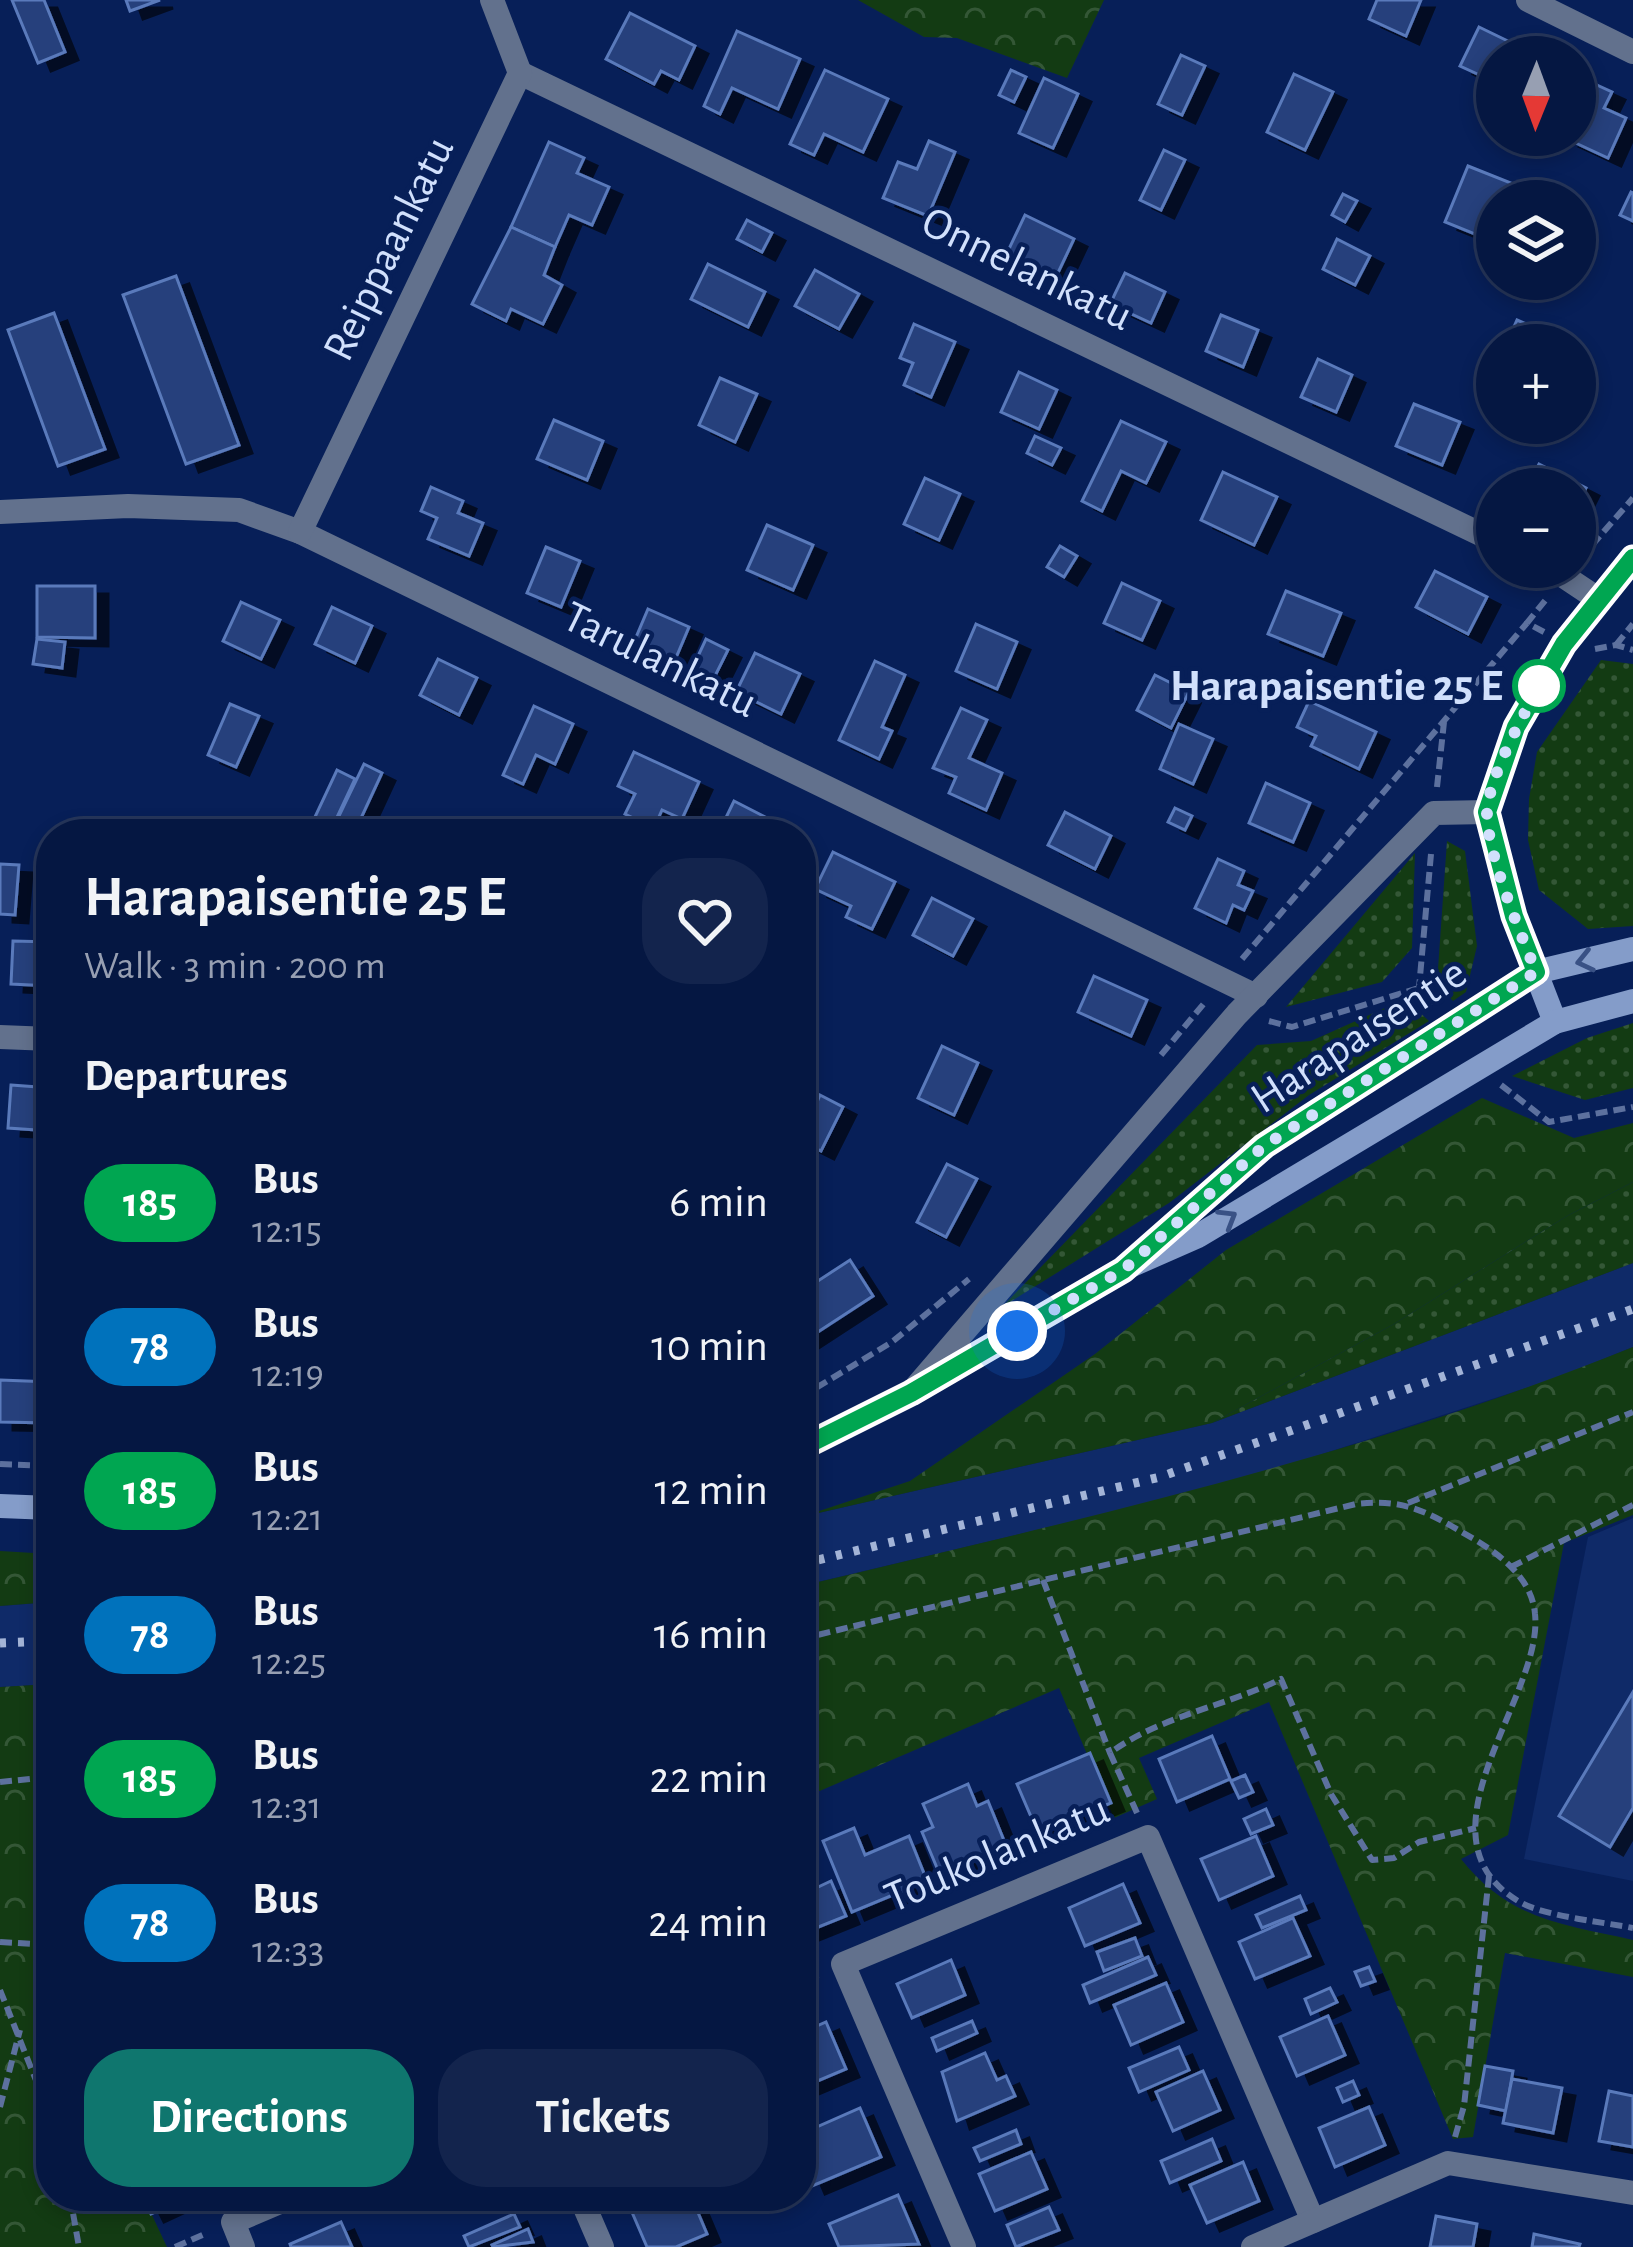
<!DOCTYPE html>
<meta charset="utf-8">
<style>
:root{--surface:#051742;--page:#13244d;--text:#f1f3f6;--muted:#979fb2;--line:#26365b;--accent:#0f766e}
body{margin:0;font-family:"Alegreya Sans",sans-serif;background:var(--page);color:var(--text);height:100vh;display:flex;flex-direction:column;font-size:45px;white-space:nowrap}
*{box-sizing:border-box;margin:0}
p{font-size:39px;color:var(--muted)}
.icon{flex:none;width:66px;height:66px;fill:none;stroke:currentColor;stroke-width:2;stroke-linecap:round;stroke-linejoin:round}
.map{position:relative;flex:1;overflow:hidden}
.details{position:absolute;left:36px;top:819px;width:780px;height:1392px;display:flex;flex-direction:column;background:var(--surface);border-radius:48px;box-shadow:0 6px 18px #0003,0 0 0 3px var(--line)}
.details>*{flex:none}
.badge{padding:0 24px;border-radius:39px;font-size:42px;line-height:78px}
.needle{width:78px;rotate:181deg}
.buttons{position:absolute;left:1476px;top:36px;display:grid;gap:24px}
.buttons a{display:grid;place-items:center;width:120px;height:120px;border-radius:50%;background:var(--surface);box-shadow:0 6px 18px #0003,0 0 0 3px var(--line);font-size:60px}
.you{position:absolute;width:60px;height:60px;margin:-30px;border:9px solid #fff;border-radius:50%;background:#1a73e8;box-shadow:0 0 0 18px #1a73e833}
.map>.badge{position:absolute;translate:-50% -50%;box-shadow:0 0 0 6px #fff}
h2{padding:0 48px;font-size:45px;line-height:108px}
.round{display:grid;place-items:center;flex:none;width:126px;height:126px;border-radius:48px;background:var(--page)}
.head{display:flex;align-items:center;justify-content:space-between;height:204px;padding:0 48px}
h1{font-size:57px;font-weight:600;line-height:90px}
.action{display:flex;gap:24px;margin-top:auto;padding:24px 48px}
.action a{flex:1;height:138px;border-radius:48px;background:var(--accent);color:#fff;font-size:48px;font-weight:600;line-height:138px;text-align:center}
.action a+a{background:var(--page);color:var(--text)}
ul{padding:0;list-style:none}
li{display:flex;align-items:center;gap:36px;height:144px;padding:0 48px}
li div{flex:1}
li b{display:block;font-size:45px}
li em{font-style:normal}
li .badge{min-width:132px;font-weight:700;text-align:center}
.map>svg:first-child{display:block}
.built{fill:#0f2a68}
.grass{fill:url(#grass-dots)}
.forest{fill:url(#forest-crowns)}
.building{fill:#25417c;stroke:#5a7abb;stroke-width:3;filter:url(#shadow)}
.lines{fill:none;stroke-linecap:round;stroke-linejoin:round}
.path{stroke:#5d719e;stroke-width:6;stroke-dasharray:12 6;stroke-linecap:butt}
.minor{stroke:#62718d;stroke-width:24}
.secondary{stroke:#849cc9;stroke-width:24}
.rail{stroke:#a3b4d7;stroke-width:9;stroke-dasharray:6 12;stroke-linecap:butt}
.oneway{stroke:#395185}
.line-casing{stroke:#fff;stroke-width:27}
.line{stroke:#00a651;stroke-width:18}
.walk{stroke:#d1e0fc;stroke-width:12;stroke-dasharray:0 21.6}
.stop-dot{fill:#fff;stroke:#00a651;stroke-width:6}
.labels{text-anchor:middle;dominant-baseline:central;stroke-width:9;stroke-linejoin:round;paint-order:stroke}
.street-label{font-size:45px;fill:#d1e0fc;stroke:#071f58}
.stop-label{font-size:45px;font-weight:bold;fill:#d1e0fc;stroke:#071f58;text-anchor:end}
</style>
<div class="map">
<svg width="1633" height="2247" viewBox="0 0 1633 2247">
<defs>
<pattern id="grass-dots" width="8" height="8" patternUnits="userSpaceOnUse" patternTransform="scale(3)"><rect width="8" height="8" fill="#133b13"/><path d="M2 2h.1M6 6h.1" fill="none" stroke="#345736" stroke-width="1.8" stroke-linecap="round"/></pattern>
<pattern id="forest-crowns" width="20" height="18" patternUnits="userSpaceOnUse" patternTransform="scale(3)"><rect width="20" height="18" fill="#133b13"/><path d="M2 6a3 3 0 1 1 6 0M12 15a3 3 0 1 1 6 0" fill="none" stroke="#345736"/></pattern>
<filter id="shadow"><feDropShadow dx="13" dy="8" stdDeviation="0" flood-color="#0009"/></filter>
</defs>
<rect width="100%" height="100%" fill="#071f58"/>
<g class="built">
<polygon points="1633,1263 1633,1347 1557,1378 1227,1485 801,1586 801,1517 1212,1423"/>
<polygon points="1633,1518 1633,1881 1524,1859 1588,1537"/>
<polygon points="51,1602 51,1684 0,1687 0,1606"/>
</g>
<g class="grass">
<polygon points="1601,660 1633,664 1633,926 1588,929 1539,890 1528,840 1529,799 1537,752"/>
<polygon points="1447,841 1465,851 1477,946 1466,992 1453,1001 1437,983"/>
<polygon points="1415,853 1412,948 1382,982 1286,1007"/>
<polygon points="1405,999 1429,1021 1309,1095 1169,1203 1002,1307 1257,1045 1311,1041"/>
<polygon points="1633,1023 1633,1088 1585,1100 1512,1076 1587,1038"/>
<polygon points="1633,1182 1633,1263 1212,1423 1394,1324 1567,1216"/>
</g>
<g class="forest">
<polygon points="858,0 1104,0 1067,78 957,38 924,37"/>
<polygon points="1482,1098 1574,1138 1633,1123 1633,1182 1567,1216 1394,1324 1212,1423 801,1517 910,1481 1095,1354 1226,1250"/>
<path d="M1633,1347V1515L1564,1543L1508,1835L1461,1859C1509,1920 1562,1924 1633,1940V1977L1505,1953L1473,2137L1453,2139L1269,1702L1139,1758L1157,1799L1114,1818L1059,1688L801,1799V1586C1082,1519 1364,1456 1633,1347Z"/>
<polygon points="0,1551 51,1554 51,1602 0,1606"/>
<polygon points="51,1684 51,2196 143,2196 167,2247 0,2247 0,1687"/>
</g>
<g class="building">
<polygon points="12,0 44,0 65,52 38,63"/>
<polygon points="126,0 160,0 130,11"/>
<polygon points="1377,0 1421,0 1406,36 1369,19"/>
<polygon points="630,13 695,46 679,80 661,71 654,84 606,59"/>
<polygon points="1479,27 1520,47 1515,57 1497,57 1497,83 1460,66"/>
<polygon points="737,31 800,59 778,109 732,88 720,114 704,106"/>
<polygon points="1181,55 1205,66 1182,115 1158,104"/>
<polygon points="825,70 888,99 863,152 824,134 814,155 790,144"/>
<polygon points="1011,70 1026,77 1014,102 999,95"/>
<polygon points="1294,74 1333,92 1305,150 1267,132"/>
<polygon points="1575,75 1612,92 1604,108 1626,118 1608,158 1567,139 1575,135"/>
<polygon points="1044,78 1078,94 1053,148 1019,133"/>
<polygon points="929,141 955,152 928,216 883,198 898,162 917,169"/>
<polygon points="549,142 584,158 577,173 609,187 592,225 569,215 555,247 511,227"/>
<polygon points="1164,150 1185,160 1161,210 1140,200"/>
<polygon points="1468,166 1516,185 1509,201 1497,201 1492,241 1445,222"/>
<polygon points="1631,192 1633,193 1633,221 1620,215"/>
<polygon points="1343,194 1357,201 1345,222 1332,215"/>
<polygon points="1025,215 1074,239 1056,277 1007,253"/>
<polygon points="747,220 772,233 762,252 737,239"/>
<polygon points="511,227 555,247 544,275 562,285 543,324 511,309 506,321 472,304"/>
<polygon points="1337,239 1370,256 1355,285 1323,269"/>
<polygon points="708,264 765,292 748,327 691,299"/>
<polygon points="815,270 859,294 839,329 795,306"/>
<polygon points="1125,273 1165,292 1151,323 1110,304"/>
<polygon points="176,276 239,445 186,464 123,295"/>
<polygon points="54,313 105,449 58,466 8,330"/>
<polygon points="1221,315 1258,330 1243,367 1206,351"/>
<polygon points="1517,320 1568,342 1567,345 1506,345"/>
<polygon points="914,324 955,342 931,397 904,385 913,363 900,358"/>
<polygon points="1318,359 1352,375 1336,412 1301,397"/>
<polygon points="1019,372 1057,390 1039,429 1001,412"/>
<polygon points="720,378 757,394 735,442 699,425"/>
<polygon points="1414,404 1460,422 1442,465 1396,446"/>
<polygon points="554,420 603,441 587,480 537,459"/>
<polygon points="1121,421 1166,442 1146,483 1121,471 1102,511 1082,501"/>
<polygon points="1035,436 1061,448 1052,465 1027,453"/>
<polygon points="1539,464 1586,488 1575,510 1575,489 1526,489"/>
<polygon points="1223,472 1277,497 1254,545 1201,520"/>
<polygon points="925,478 960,494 939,540 904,524"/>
<polygon points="431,487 463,501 458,513 483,523 469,556 428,539 437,518 421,511"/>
<polygon points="767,525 813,545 793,590 747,570"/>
<polygon points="1060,546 1077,556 1064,577 1047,567"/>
<polygon points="546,547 580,561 561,607 527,593"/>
<polygon points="1435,571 1487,597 1468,634 1416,607"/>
<polygon points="1122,583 1160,601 1142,640 1104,623"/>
<polygon points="37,586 95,586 95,638 37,637"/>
<polygon points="1286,591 1341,613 1323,656 1268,634"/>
<polygon points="241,602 280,620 261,659 223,641"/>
<polygon points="332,607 372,626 355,663 315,644"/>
<polygon points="648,609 689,627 675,660 634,642"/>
<polygon points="976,624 1017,642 997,689 956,671"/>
<polygon points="37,639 65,642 62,668 33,664"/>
<polygon points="706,639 728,650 712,682 691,671"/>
<polygon points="755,653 800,674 781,714 736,692"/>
<polygon points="438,659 477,678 459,715 420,695"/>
<polygon points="875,661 905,675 882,727 892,731 879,759 839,740"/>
<polygon points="1155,675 1189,692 1171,728 1137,710"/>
<polygon points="1309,701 1376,732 1359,769 1311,746 1316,736 1297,727"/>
<polygon points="230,704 259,716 236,767 208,755"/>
<polygon points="534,706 573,724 555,764 536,755 523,784 503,775"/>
<polygon points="961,708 987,720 969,758 1002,773 986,810 949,793 956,777 933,768"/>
<polygon points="1179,724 1213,739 1193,784 1160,769"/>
<polygon points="634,752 699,782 682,819 662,810 654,828 625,814 635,794 618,786"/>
<polygon points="364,764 382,773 356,829 337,820"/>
<polygon points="337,770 355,779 332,828 314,819"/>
<polygon points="1266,783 1310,803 1293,842 1249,823"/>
<polygon points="734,801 775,822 768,834 718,834"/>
<polygon points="1175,808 1192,816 1185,830 1168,822"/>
<polygon points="1065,812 1111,836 1095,869 1048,845"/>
<polygon points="833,852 895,882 872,929 846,917 851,906 815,889"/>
<polygon points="1218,859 1244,871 1238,885 1253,891 1244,910 1233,905 1226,923 1195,908"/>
<polygon points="0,864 19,865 15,915 0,914"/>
<polygon points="932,898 973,919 953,956 913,935"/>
<polygon points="13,941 51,942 51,986 11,984"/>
<polygon points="1094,976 1147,1000 1131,1036 1078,1012"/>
<polygon points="942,1046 978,1063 954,1115 918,1098"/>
<polygon points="11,1085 51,1088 51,1131 8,1128"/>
<polygon points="801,1086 816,1094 801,1125"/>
<polygon points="820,1095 843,1107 821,1151 801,1141"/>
<polygon points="947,1164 977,1179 946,1237 917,1222"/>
<polygon points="850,1260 873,1296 801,1343 801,1292"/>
<polygon points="0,1380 51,1382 51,1423 0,1422"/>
<polygon points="1633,1692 1633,1808 1610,1847 1559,1816"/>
<polygon points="1212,1736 1230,1779 1177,1802 1159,1759"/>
<polygon points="1090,1753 1111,1803 1038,1833 1017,1784"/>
<polygon points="1245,1775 1253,1792 1239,1798 1231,1781"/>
<polygon points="968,1784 977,1806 988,1801 1007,1848 940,1875 922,1832 933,1827 923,1804"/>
<polygon points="1266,1809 1273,1825 1251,1834 1244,1819"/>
<polygon points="854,1828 865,1855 909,1836 927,1881 852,1912 823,1841"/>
<polygon points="1256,1836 1273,1876 1219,1900 1201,1859"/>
<polygon points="812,1879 816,1888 831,1881 846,1916 801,1934 801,1884"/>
<polygon points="1123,1884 1140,1923 1085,1946 1069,1908"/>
<polygon points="1300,1896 1306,1910 1262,1928 1256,1915"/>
<polygon points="1293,1918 1310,1956 1255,1979 1239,1942"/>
<polygon points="1135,1938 1142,1956 1104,1971 1097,1952"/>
<polygon points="1148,1957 1156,1975 1090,2003 1083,1985"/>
<polygon points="951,1960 965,1995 912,2018 897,1984"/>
<polygon points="1369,1967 1375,1981 1361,1986 1355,1972"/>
<polygon points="1166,1983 1183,2022 1131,2045 1114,2005"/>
<polygon points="1330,1988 1337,2002 1311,2014 1305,1999"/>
<polygon points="1328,2016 1345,2055 1297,2076 1280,2037"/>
<polygon points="972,2021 977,2033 937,2051 932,2038"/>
<polygon points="826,2022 846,2069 801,2088 801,2033"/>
<polygon points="1179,2047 1189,2070 1139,2092 1129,2068"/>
<polygon points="985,2053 997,2080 1006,2076 1015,2096 957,2121 942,2072"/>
<polygon points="1485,2066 1513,2071 1506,2111 1478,2105"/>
<polygon points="1203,2071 1220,2110 1173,2131 1156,2092"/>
<polygon points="1512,2079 1562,2088 1553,2133 1503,2123"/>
<polygon points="1353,2081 1359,2095 1343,2102 1337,2088"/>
<polygon points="1609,2091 1633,2096 1633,2147 1599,2141"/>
<polygon points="1369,2107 1385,2145 1335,2167 1319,2128"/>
<polygon points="860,2108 881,2157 812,2186 801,2160 801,2134"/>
<polygon points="1016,2130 1021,2144 980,2161 974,2148"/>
<polygon points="1212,2139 1221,2161 1170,2183 1161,2161"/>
<polygon points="1031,2152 1047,2189 995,2211 979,2174"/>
<polygon points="1243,2162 1259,2201 1207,2223 1190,2185"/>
<polygon points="898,2195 919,2244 839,2247 829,2224"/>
<polygon points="142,2196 190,2196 151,2214"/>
<polygon points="625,2196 691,2196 707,2234 676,2247 647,2247"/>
<polygon points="1049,2207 1059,2230 1016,2247 1007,2225"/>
<polygon points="514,2214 520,2227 469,2247 464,2236"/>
<polygon points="1436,2216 1477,2224 1473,2247 1430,2247"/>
<polygon points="341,2222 352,2247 291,2247 290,2244"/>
<polygon points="528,2229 533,2242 493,2247 492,2245"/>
<polygon points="1534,2234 1580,2244 1579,2247 1532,2247"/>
</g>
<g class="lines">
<g class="path">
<polyline points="1580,559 1633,498"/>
<polyline points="1544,632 1527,623 1548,597"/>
<polyline points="1616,645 1633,624"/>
<polyline points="1595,649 1616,645 1633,650"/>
<polyline points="1437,787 1444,722"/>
<polyline points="1431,854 1419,988 1436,1008"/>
<polyline points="1242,959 1527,623"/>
<polyline points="1269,1021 1292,1027 1419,988"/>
<polyline points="1161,1055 1206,1001"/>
<polyline points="1501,1085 1549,1122 1633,1107"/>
<polyline points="801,1397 892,1342 969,1279"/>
<polyline points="0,1464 51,1466"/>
<polyline points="1408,1503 1633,1412"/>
<polyline points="1511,1567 1633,1505"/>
<polyline points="1043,1580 1110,1753"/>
<path d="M801,1639L1356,1504C1408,1498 1430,1514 1474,1539C1502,1556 1532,1579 1535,1614C1544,1696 1409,1835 1518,1901C1542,1916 1603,1922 1633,1928"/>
<polyline points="0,1782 51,1777"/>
<path d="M1137,1813L1110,1753C1158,1717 1226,1706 1281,1679L1331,1794L1372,1860L1394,1858L1419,1842L1476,1828"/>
<polyline points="0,1942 51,1945"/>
<polyline points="801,1983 818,1975"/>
<polyline points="0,1990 51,2118"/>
<polyline points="0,2107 20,2030"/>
<polyline points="1455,2137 1464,2106 1489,1876"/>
<polyline points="70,2196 79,2247"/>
<polyline points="175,2247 207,2233"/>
</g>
<g class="minor">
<polyline points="1528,0 1633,52"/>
<polyline points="520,73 1497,542"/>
<polyline points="0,512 128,506 239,510 300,532 1256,996"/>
<polyline points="300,532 520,73 492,0"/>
<polyline points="1550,567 1598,599"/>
<polyline points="0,1037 51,1039"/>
<polyline points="917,1386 1237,1014 1434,813 1488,812"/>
<polyline points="580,2196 602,2247"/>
<polyline points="243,2247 233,2222 294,2196"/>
<polyline points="964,2247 843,1964 1148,1837 1313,2221"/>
<polyline points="1253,2247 1448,2163 1633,2193"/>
</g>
<g class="secondary">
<polyline points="1555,1022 1514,916 1488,812 1516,727 1563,644 1633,558"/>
<polyline points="1143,1252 1264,1146 1536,972 1633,949"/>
<polyline points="801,1448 911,1393 1123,1269 1198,1236 1555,1022 1633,1001"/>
<polyline points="0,1506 51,1508"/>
</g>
<g class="rail">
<polyline points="801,1564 1160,1477 1633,1309"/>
<polyline points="0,1643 51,1641"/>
</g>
</g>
<defs><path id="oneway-chevron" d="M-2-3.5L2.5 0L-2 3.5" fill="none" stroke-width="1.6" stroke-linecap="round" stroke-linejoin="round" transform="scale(3)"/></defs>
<g class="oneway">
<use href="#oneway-chevron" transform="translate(1585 961) rotate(167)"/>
<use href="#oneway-chevron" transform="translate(1228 1218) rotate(-31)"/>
</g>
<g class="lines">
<defs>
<polyline id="line" points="801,1448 911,1393 1123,1270 1264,1146 1536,972 1514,916 1487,812 1516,727 1564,644 1633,558"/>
</defs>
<use href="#line" class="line-casing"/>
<use href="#line" class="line"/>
<path class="walk" d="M1017,1331L1123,1270L1264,1146L1536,972C1521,934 1486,852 1487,812C1489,775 1524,715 1539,686"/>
</g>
<circle class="stop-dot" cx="1539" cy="686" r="24"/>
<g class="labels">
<g class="street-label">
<text transform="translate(389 249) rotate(-64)">Reippaankatu</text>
<text transform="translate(1027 269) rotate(26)">Onnelankatu</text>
<text transform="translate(660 660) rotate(26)">Tarulankatu</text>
<text transform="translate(1359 1036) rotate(-33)">Harapaisentie</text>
<text transform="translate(997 1854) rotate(-23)">Toukolankatu</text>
</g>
<g class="stop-label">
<text x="1503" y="686">Harapaisentie 25 E</text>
</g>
</g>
</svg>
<div class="buttons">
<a><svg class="needle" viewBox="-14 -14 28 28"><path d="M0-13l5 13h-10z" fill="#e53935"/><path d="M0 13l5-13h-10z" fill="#979fb2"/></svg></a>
<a><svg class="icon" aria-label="layers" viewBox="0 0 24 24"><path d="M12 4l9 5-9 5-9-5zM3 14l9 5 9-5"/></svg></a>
<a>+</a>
<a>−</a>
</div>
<div class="you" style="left:1017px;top:1331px"></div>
<section class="details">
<div class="head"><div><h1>Harapaisentie 25 E</h1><p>Walk · 3 min · 200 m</p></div><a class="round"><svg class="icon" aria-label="heart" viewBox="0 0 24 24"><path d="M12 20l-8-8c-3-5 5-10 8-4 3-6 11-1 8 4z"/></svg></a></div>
<h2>Departures</h2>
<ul>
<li><span class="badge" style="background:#00a651;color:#fff">185</span><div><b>Bus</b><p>12:15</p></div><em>6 min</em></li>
<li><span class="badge" style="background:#0072bc;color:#fff">78</span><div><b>Bus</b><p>12:19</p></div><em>10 min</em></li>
<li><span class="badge" style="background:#00a651;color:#fff">185</span><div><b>Bus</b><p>12:21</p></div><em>12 min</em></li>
<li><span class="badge" style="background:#0072bc;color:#fff">78</span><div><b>Bus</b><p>12:25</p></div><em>16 min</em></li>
<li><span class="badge" style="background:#00a651;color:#fff">185</span><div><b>Bus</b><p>12:31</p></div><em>22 min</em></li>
<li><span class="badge" style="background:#0072bc;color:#fff">78</span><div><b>Bus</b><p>12:33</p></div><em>24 min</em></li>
</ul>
<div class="action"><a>Directions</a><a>Tickets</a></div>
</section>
</div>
